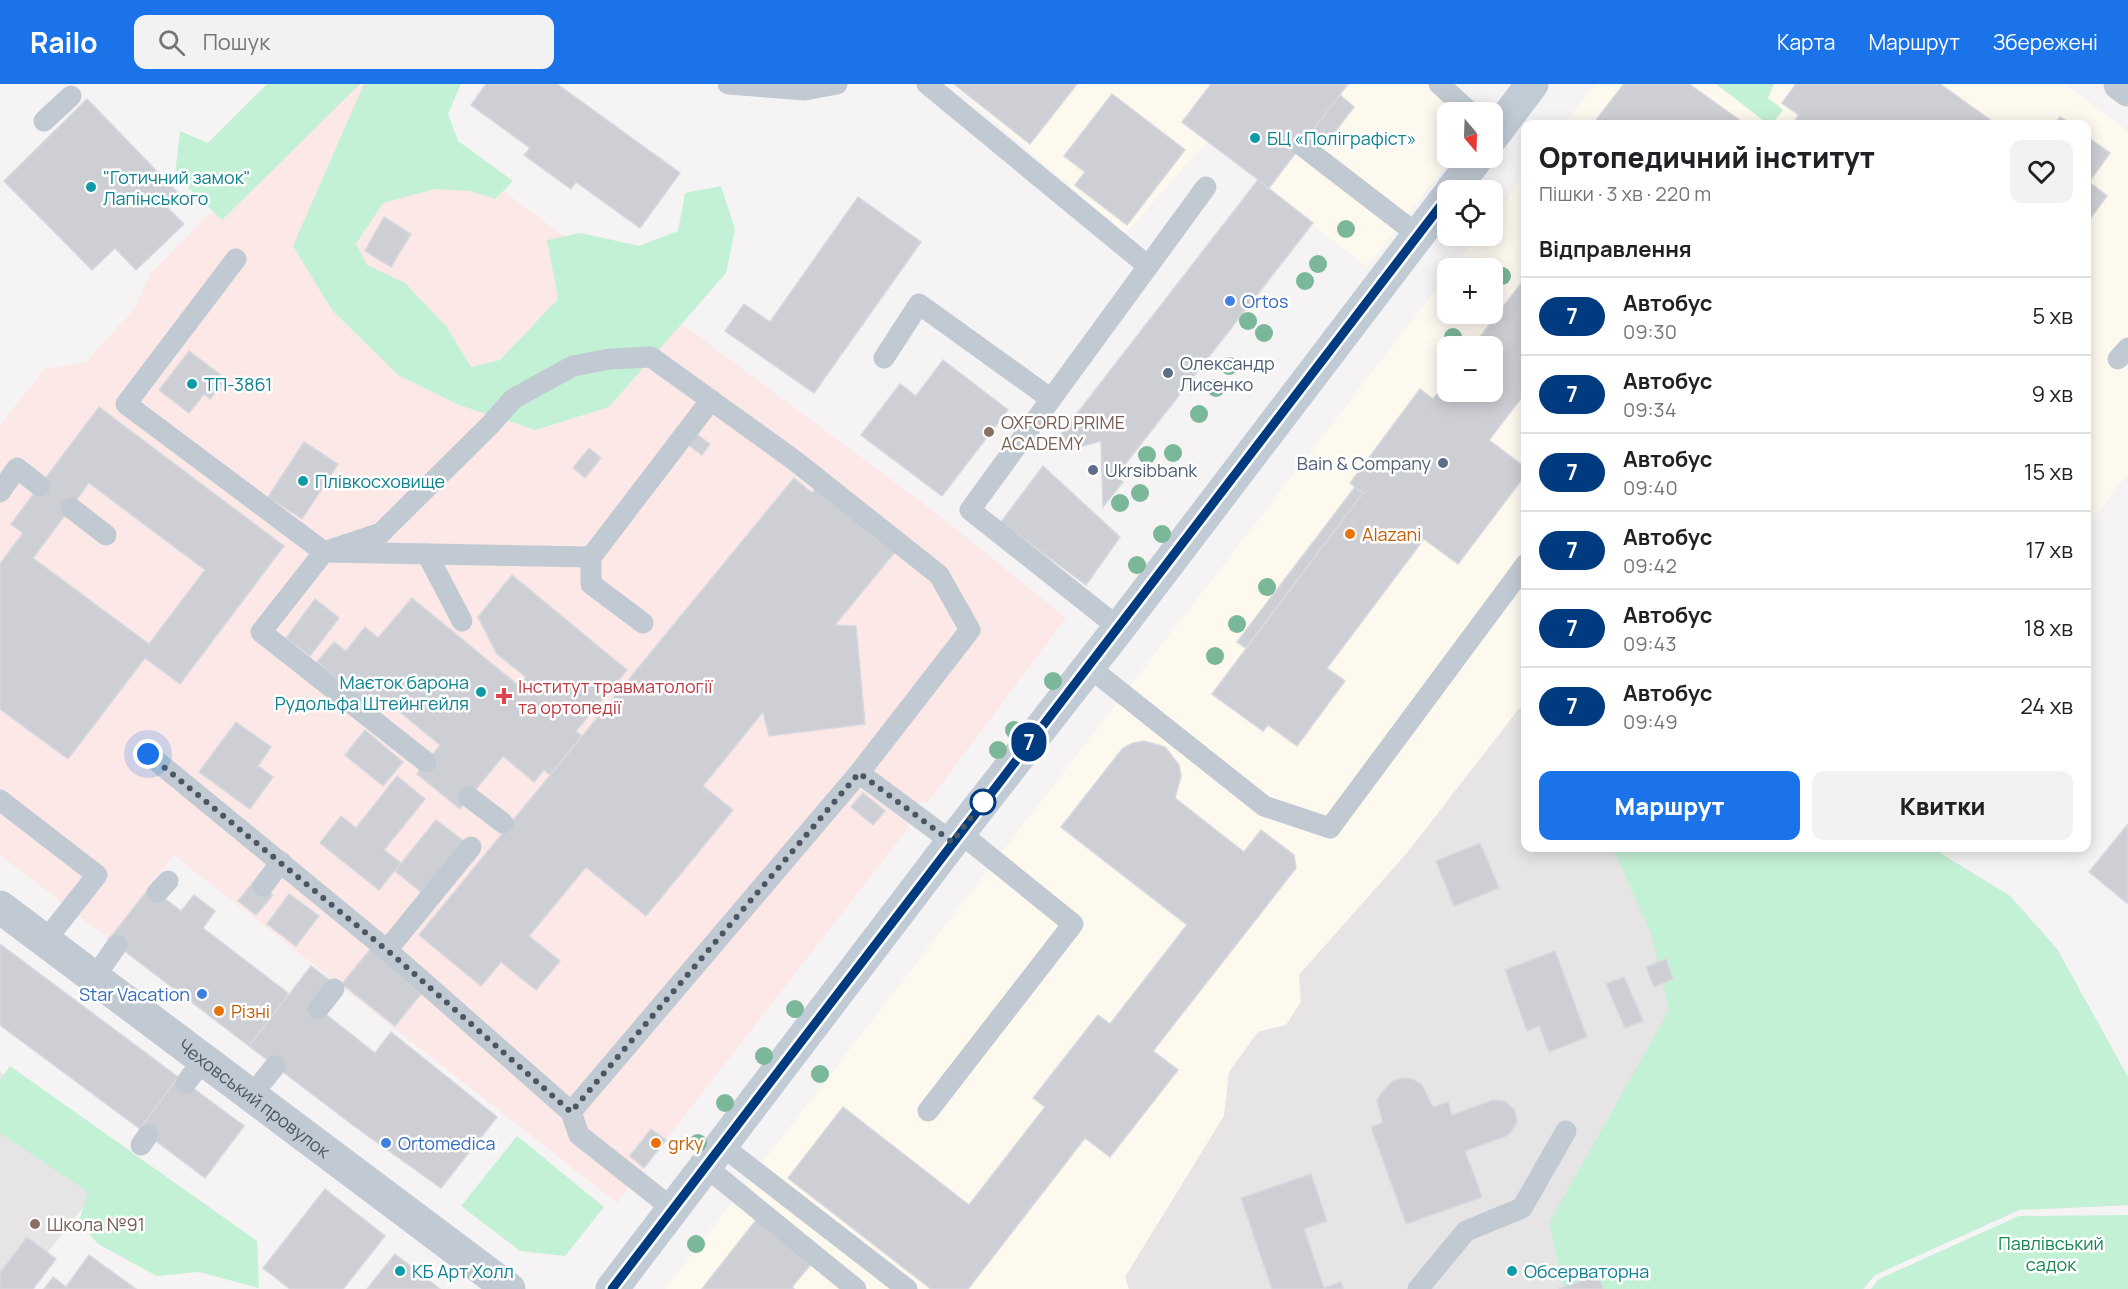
<!DOCTYPE html>
<html lang="uk">
<meta charset="utf-8">
<style>
:root{--surface:#fff;--page:#f2f2f2;--text:#202124;--muted:#757577;--line:#e0e0e0;--accent:#1a73e8}
body{margin:0;font-family:Manrope,sans-serif;background:var(--page);color:var(--text);height:100vh;display:flex;flex-direction:column;font-size:22px;white-space:nowrap}
*{box-sizing:border-box;margin:0}
p{font-size:20px;color:var(--muted)}
.icon{flex:none;width:33px;height:33px;fill:none;stroke:currentColor;stroke-width:2;stroke-linecap:round;stroke-linejoin:round}
.map{position:relative;flex:1;overflow:hidden}
.details{position:absolute;left:1521px;top:36px;width:570px;height:732px;display:flex;flex-direction:column;background:var(--surface);border-radius:12px;box-shadow:0 3px 15px #0003}
.details>*{flex:none}
.badge{padding:0 12px;border-radius:20px;font-size:21px;line-height:39px}
.needle{width:39px;rotate:161deg}
.fabs{position:absolute;left:1437px;top:18px;display:grid;gap:12px}
.fabs a{display:grid;place-items:center;width:66px;height:66px;border-radius:12px;background:var(--surface);box-shadow:0 3px 15px #0003;font-size:30px}
.you{position:absolute;width:30px;height:30px;margin:-15px;border:4px solid #fff;border-radius:50%;background:#1a73e8;box-shadow:0 0 0 9px #1a73e833}
.map>.badge{position:absolute;translate:-50% -50%;box-shadow:0 0 0 3px #fff}
h2{padding:0 18px;font-size:22px;line-height:54px}
.round{display:grid;place-items:center;flex:none;width:63px;height:63px;border-radius:12px;background:var(--page)}
.headline{display:flex;align-items:center;justify-content:space-between;height:102px;padding:0 18px}
h1{font-size:28px;font-weight:800;line-height:45px}
.action{display:flex;gap:12px;margin-top:auto;padding:12px 18px}
.action a{flex:1;height:69px;border-radius:12px;background:var(--accent);color:#fff;font-size:24px;font-weight:800;line-height:69px;text-align:center}
.action a+a{background:var(--page);color:var(--text)}
ul{padding:0;list-style:none}
li{display:flex;align-items:center;gap:18px;height:78px;padding:0 18px;border-top:2px solid var(--line)}
li div{flex:1}
li b{display:block;font-size:22px}
li em{font-style:normal}
li .badge{min-width:66px;font-weight:700;text-align:center}
header{display:flex;align-items:center;gap:36px;box-sizing:border-box;height:84px;padding:0 30px;background:var(--accent);color:#fff}
header strong{font-size:28px}
nav{display:flex;gap:33px;margin-inline-start:auto;font-size:21px}
.search{width:420px;height:54px;background:var(--page);display:flex;align-items:center;gap:15px;box-sizing:border-box;padding:0 21px;border-radius:12px;color:var(--muted);font-size:22px}
.map>svg:first-child{display:block}
.commercial{fill:#fdf9ef;fill-rule:evenodd}
.education{fill:#e6e4e5}
.medical{fill:#fce8e6}
.green{fill:#c3f1d5}
.building{fill:#cdcfd5;stroke:#d7d9de;stroke-width:1.5;fill-rule:evenodd}
.lines{fill:none;stroke-linecap:round;stroke-linejoin:round}
.service{stroke:#c1cad2;stroke-width:21}
.minor{stroke:#c1cad2;stroke-width:33}
.secondary{stroke:#c1cbd6;stroke-width:33}
.tree{fill:#7bb799}
.line-casing{stroke:#fff;stroke-width:14}
.line{stroke:#003b80;stroke-width:9}
.walk{stroke:#4a5661;stroke-width:6;stroke-dasharray:0 10.8}
.culture-dot{fill:#0f9aa8;stroke:#fff;stroke-width:2}
.shop-dot{fill:#3f7fe0;stroke:#fff;stroke-width:2}
.service-dot{fill:#5c6f8a;stroke:#fff;stroke-width:2}
.education-dot{fill:#8d6e63;stroke:#fff;stroke-width:2}
.food-dot{fill:#e8710a;stroke:#fff;stroke-width:2}
.health-dot{fill:#e0444e;stroke:#fff;stroke-width:2}
.stop-dot{fill:#fff;stroke:#003b80;stroke-width:3}
.labels{text-anchor:middle;dominant-baseline:central;stroke-width:5;stroke-linejoin:round;paint-order:stroke}
.culture-label{font-size:18px;fill:#0d838f;stroke:#fff;text-anchor:start}
.shop-label{font-size:18px;fill:#366cbe;stroke:#fff;text-anchor:start}
.service-label{font-size:18px;fill:#4e5e75;stroke:#fff;text-anchor:start}
.education-label{font-size:18px;fill:#785e54;stroke:#fff;text-anchor:start}
.food-label{font-size:18px;fill:#c56008;stroke:#fff;text-anchor:start}
.health-label{font-size:18px;fill:#be3a42;stroke:#fff;text-anchor:start}
.street-label{font-size:18px;fill:#4a5661;stroke:#fff}
.park-label{font-size:18px;fill:#17864f;stroke:#fff}
</style>
<header>
<strong>Railo</strong>
<div class="search"><svg class="icon" aria-label="search" viewBox="0 0 24 24"><circle cx="10" cy="10" r="6"/><path d="M15 15l6 6"/></svg>Пошук</div>
<nav><a>Карта</a><a>Маршрут</a><a>Збережені</a></nav>
</header>
<div class="map">
<svg width="2128" height="1205" viewBox="0 0 2128 1205">
<rect width="100%" height="100%" fill="#f5f3f3"/>
<g class="commercial">
<polygon points="951,0 1455,0 1487,28 1448,28 1448,74 1452,74 1367,183 1207,57 1125,150"/>
<polygon points="1595,0 2065,0 2128,47 2128,389 2087,444 2086,40 1564,40"/>
<path d="M1525,90V617L1407,769L1299,891L1301,918L1286,941L1258,948L1229,988L1224,1032L1125,1193L1129,1205H665L1447,191L1448,230H1492V184H1453L1478,152H1492L1493,133ZM1448,262H1492V308H1448Z"/>
</g>
<g class="education">
<polygon points="1525,617 1526,764 1932,764 2010,812 2057,865 2128,993 2128,1121 2019,1126 1875,1191 1863,1205 1129,1205 1125,1193 1224,1032 1229,988 1258,948 1286,941 1301,918 1299,891 1407,769"/>
<polygon points="0,988 121,1075 19,1205 0,1205"/>
</g>
<polygon class="medical" points="359,0 936,429 1066,534 928,718 918,719 907,735 909,743 617,1119 174,771 109,855 0,771 0,341 45,285 86,278 135,224 150,190 212,127 222,136"/>
<g class="green">
<polygon points="267,0 360,0 222,136 175,91 180,47 208,59"/>
<polygon points="364,0 461,0 448,30 458,57 513,97 495,115 470,107 435,105 383,119 356,160 367,181 405,199 446,242 471,283 500,276 558,215 547,156 581,149 639,162 678,147 685,109 721,102 735,145 726,189 609,323 535,346 459,321 398,291 332,226 293,162"/>
<polygon points="1716,0 1774,0 1768,14 1783,26 1772,40 1768,40"/>
<polygon points="1613,764 1932,764 2010,812 2057,865 2128,993 2128,1121 2019,1126 1875,1191 1863,1205 1564,1205 1549,1139 1669,926 1651,850"/>
<polygon points="10,982 257,1157 259,1204 199,1188 157,1192 98,1160 79,1137 88,1108 0,1049 0,996"/>
<polygon points="517,1052 604,1123 565,1172 520,1167 461,1122"/>
<polygon points="2128,1131 2128,1205 1871,1205 1879,1195 2019,1132"/>
</g>
<g class="building">
<polygon points="486,0 557,0 680,89 640,144 576,98 571,105 524,71 530,64 471,21"/>
<polygon points="954,0 1077,0 1030,60"/>
<polygon points="1211,0 1348,0 1269,104 1182,38"/>
<polygon points="1624,0 1689,0 1745,40 1593,40"/>
<polygon points="1796,0 1940,0 1996,40 1792,40 1799,31 1782,19"/>
<polygon points="1112,10 1185,66 1127,141 1075,101 1085,88 1064,72"/>
<polygon points="1340,11 1354,23 1324,62 1309,51"/>
<polygon points="87,15 177,108 165,121 184,140 136,186 115,164 92,186 4,97"/>
<polygon points="2060,33 2071,40 2055,40"/>
<polygon points="2086,52 2110,69 2089,98 2107,112 2086,140"/>
<polygon points="1258,96 1313,139 1116,392 1123,398 1103,423 1101,357 1072,365 1061,350"/>
<polygon points="858,113 921,158 814,309 725,247 744,220 770,238"/>
<polygon points="384,133 411,150 391,183 365,167"/>
<polygon points="1526,193 1526,308 1489,356 1526,384 1526,390 1458,480 1424,455 1327,584 1345,597 1297,662 1268,641 1263,647 1212,610 1363,409 1350,399 1420,305 1433,315 1448,297 1448,308 1492,308 1492,262 1473,262"/>
<polygon points="189,267 226,295 210,315 204,310 189,329 159,306"/>
<polygon points="943,276 1008,326 942,412 861,351 900,300 916,312"/>
<path d="M99,323L284,462L180,600L145,574L68,675L0,625V480L23,449L11,440ZM89,399L205,486L149,560L33,474Z"/>
<polygon points="695,349 710,360 702,371 687,360"/>
<polygon points="304,358 338,380 302,435 268,413"/>
<polygon points="589,364 601,374 585,394 573,384"/>
<polygon points="1043,382 1120,453 1086,501 1001,438"/>
<polygon points="794,394 812,409 820,398 899,463 835,541 856,542 865,640 769,652 763,628 703,702 733,726 646,832 586,783 529,852 560,877 536,906 501,878 481,902 419,851"/>
<polygon points="1355,403 1363,409 1246,564 1237,558"/>
<polygon points="512,491 627,586 576,647 582,652 550,691 544,686 534,698 503,672 460,725 417,690 440,661 384,615 375,626 317,578 334,558 346,567 365,543 378,554 412,514 519,602 526,593 497,570 478,533"/>
<polygon points="315,515 339,534 310,572 286,554"/>
<polygon points="236,638 271,663 258,682 273,693 250,725 199,688"/>
<polygon points="365,646 403,678 383,702 345,671"/>
<polygon points="1144,657 1165,663 1179,681 1181,692 1175,714 1244,768 1261,746 1294,771 1296,784 1153,967 1178,986 1110,1073 1085,1054 968,1205 931,1205 788,1094 843,1023 969,1121 1045,1023 1033,1014 1066,972 1098,931 1110,940 1187,841 1061,743 1123,664 1133,659"/>
<polygon points="397,692 425,715 384,766 401,779 379,806 320,759 341,732 356,744"/>
<polygon points="863,709 885,727 873,741 851,723"/>
<polygon points="436,736 466,759 424,811 395,787"/>
<polygon points="2128,740 2128,820 2089,788"/>
<polygon points="1480,759 1499,804 1454,822 1436,777"/>
<polygon points="255,796 273,811 256,831 238,817"/>
<polygon points="150,803 181,827 194,811 215,827 203,844 289,910 249,962 109,855"/>
<polygon points="289,810 319,832 296,862 267,840"/>
<polygon points="0,860 178,993 140,1045 0,941"/>
<polygon points="372,863 425,905 395,942 342,900"/>
<polygon points="1555,867 1587,953 1549,968 1539,942 1527,947 1505,886"/>
<polygon points="1666,875 1673,895 1654,903 1646,883"/>
<polygon points="311,882 332,898 314,921 375,969 391,948 497,1033 441,1104 354,1042 249,962"/>
<polygon points="1624,893 1643,937 1625,944 1606,900"/>
<polygon points="178,993 244,1042 205,1094 140,1045"/>
<polygon points="1401,994 1413,995 1422,1001 1433,1023 1448,1018 1452,1031 1493,1016 1505,1017 1515,1026 1517,1038 1511,1048 1506,1052 1465,1067 1482,1113 1406,1140 1371,1043 1383,1039 1377,1017 1381,1009 1393,997"/>
<polygon points="651,1045 666,1056 644,1084 630,1072"/>
<polygon points="1311,1090 1327,1137 1304,1145 1324,1204 1341,1198 1343,1205 1272,1205 1241,1114"/>
<polygon points="325,1105 385,1152 343,1205 290,1205 263,1184"/>
<polygon points="756,1136 811,1180 792,1203 794,1205 702,1205"/>
<polygon points="27,1153 56,1175 33,1205 0,1205 0,1189"/>
<polygon points="395,1170 440,1205 367,1205"/>
<polygon points="89,1171 136,1205 44,1205 53,1193 66,1203"/>
<polygon points="1598,1191 1603,1205 1559,1205"/>
</g>
<g class="lines">
<g class="service">
<polyline points="728,0 805,6 837,0"/>
<polyline points="927,0 1148,182"/>
<polyline points="1439,0 1470,28"/>
<polyline points="44,37 71,12"/>
<polyline points="1301,61 1418,151"/>
<polyline points="236,175 126,320 324,468 591,473"/>
<polyline points="884,274 919,220 1051,315"/>
<polyline points="2118,275 2128,264"/>
<polyline points="0,408 17,384 40,402"/>
<polyline points="71,424 106,451"/>
<polyline points="427,470 462,537"/>
<polyline points="643,539 591,500 591,473 711,316"/>
<polyline points="1119,544 970,426 1206,103"/>
<polyline points="1089,583 1264,722 1330,744 1526,480"/>
<polyline points="148,670 387,866 571,1028 579,1051 673,1125"/>
<polyline points="426,678 261,548 324,468 381,449 491,340 513,315 573,282 610,275 651,273 794,376 939,491 970,546 859,689 571,1028"/>
<polyline points="859,689 952,758"/>
<polyline points="469,713 503,739"/>
<polyline points="0,716 97,791 45,857"/>
<polyline points="263,802 281,778"/>
<polyline points="157,809 168,797"/>
<polyline points="387,866 471,763"/>
<polyline points="94,894 117,861"/>
<polyline points="318,925 334,905"/>
<polyline points="186,999 203,976"/>
<polyline points="252,1011 275,982"/>
<polyline points="928,1027 1073,840 959,748"/>
<polyline points="141,1061 148,1051"/>
<polyline points="721,1061 907,1205"/>
<polyline points="705,1082 856,1205"/>
<polyline points="1418,1205 1466,1147 1522,1124 1566,1047"/>
</g>
<g class="minor">
<polyline points="2120,0 2128,6"/>
<path id="s1" d="M0,823L509,1205"/>
</g>
<g class="secondary">
<polyline points="1492,53 1532,0"/>
<polyline points="1452,106 1477,74"/>
<polyline points="612,1205 952,758 1119,544 1448,112"/>
</g>
</g>
<g class="tree">
<circle cx="1346" cy="145" r="9"/>
<circle cx="1318" cy="180" r="9"/>
<circle cx="1502" cy="192" r="9"/>
<circle cx="1305" cy="197" r="9"/>
<circle cx="1248" cy="237" r="9"/>
<circle cx="1264" cy="249" r="9"/>
<circle cx="1453" cy="253" r="9"/>
<circle cx="1229" cy="282" r="9"/>
<circle cx="1216" cy="304" r="9"/>
<circle cx="1199" cy="330" r="9"/>
<circle cx="1173" cy="369" r="9"/>
<circle cx="1147" cy="371" r="9"/>
<circle cx="1140" cy="409" r="9"/>
<circle cx="1120" cy="419" r="9"/>
<circle cx="1162" cy="450" r="9"/>
<circle cx="1137" cy="481" r="9"/>
<circle cx="1267" cy="503" r="9"/>
<circle cx="1237" cy="540" r="9"/>
<circle cx="1215" cy="572" r="9"/>
<circle cx="1053" cy="597" r="9"/>
<circle cx="1014" cy="646" r="9"/>
<circle cx="998" cy="666" r="9"/>
<circle cx="795" cy="925" r="9"/>
<circle cx="764" cy="972" r="9"/>
<circle cx="820" cy="990" r="9"/>
<circle cx="725" cy="1019" r="9"/>
<circle cx="698" cy="1059" r="9"/>
<circle cx="696" cy="1160" r="9"/>
</g>
<g class="lines">
<defs>
<path id="line" d="M612,1205C889,840 1171,478 1448,112"/>
</defs>
<use href="#line" class="line-casing"/>
<use href="#line" class="line"/>
<polyline class="walk" points="148,670 394,872 571,1028 859,689 952,758 983,718"/>
</g>
<g class="culture-dot">
<circle cx="1255" cy="54" r="6"/>
<circle cx="91" cy="103" r="6"/>
<circle cx="192" cy="300" r="6"/>
<circle cx="303" cy="397" r="6"/>
<circle cx="481" cy="608" r="6"/>
<circle cx="400" cy="1187" r="6"/>
<circle cx="1512" cy="1187" r="6"/>
</g>
<g class="shop-dot">
<circle cx="1230" cy="217" r="6"/>
<circle cx="202" cy="910" r="6"/>
<circle cx="386" cy="1059" r="6"/>
</g>
<g class="service-dot">
<circle cx="1168" cy="289" r="6"/>
<circle cx="1443" cy="379" r="6"/>
<circle cx="1093" cy="386" r="6"/>
</g>
<g class="education-dot">
<circle cx="989" cy="348" r="6"/>
<circle cx="35" cy="1140" r="6"/>
</g>
<g class="food-dot">
<circle cx="1350" cy="450" r="6"/>
<circle cx="219" cy="927" r="6"/>
<circle cx="656" cy="1059" r="6"/>
</g>
<path class="health-dot" d="M501 603h6v6h6v6h-6v6h-6v-6h-6v-6h6z"/>
<circle class="stop-dot" cx="983" cy="718" r="12"/>
<g class="labels">
<g class="culture-label">
<text x="1267" y="54">БЦ «Поліграфіст»</text>
<text x="103" y="93">"Готичний замок"<tspan x="103" dy="21">Лапінського</tspan></text>
<text x="204" y="300">ТП-3861</text>
<text x="315" y="397">Плівкосховище</text>
<text x="469" y="598" text-anchor="end">Маєток барона<tspan x="469" dy="21">Рудольфа Штейнгейля</tspan></text>
<text x="412" y="1187">КБ Арт Холл</text>
<text x="1524" y="1187">Обсерваторна</text>
</g>
<g class="shop-label">
<text x="1242" y="217">Ortos</text>
<text x="190" y="910" text-anchor="end">Star Vacation</text>
<text x="398" y="1059">Ortomedica</text>
</g>
<g class="service-label">
<text x="1180" y="279">Олександр<tspan x="1180" dy="21">Лисенко</tspan></text>
<text x="1431" y="379" text-anchor="end">Bain &amp; Company</text>
<text x="1105" y="386">Ukrsibbank</text>
</g>
<g class="education-label">
<text x="1001" y="338">OXFORD PRIME<tspan x="1001" dy="21">ACADEMY</tspan></text>
<text x="47" y="1140">Школа №91</text>
</g>
<g class="food-label">
<text x="1362" y="450">Alazani</text>
<text x="231" y="927">Різні</text>
<text x="668" y="1059">grky</text>
</g>
<g class="health-label">
<text x="518" y="602">Інститут травматології<tspan x="518" dy="21">та ортопедії</tspan></text>
</g>
<g class="street-label">
<text stroke="none"><textPath href="#s1" startOffset="318">Чеховський провулок</textPath></text>
</g>
<g class="park-label">
<text x="2051" y="1159">Павлівський<tspan x="2051" dy="21">садок</tspan></text>
</g>
</g>
</svg>
<div class="fabs">
<a><svg class="needle" viewBox="-14 -14 28 28"><path d="M0-13l5 13h-10z" fill="#e53935"/><path d="M0 13l5-13h-10z" fill="#757577"/></svg></a>
<a><svg class="icon" aria-label="locate" viewBox="0 0 24 24"><circle cx="12" cy="12" r="6"/><path d="M12 2v4M12 18v4M2 12h4M18 12h4"/></svg></a>
<a>+</a>
<a>−</a>
</div>
<div class="you" style="left:148px;top:670px"></div>
<b class="badge" style="left:1029px;top:658px;background:#003b80;color:#fff">7</b>
<section class="details">
<div class="headline"><div><h1>Ортопедичний інститут</h1><p>Пішки · 3 хв · 220 m</p></div><a class="round"><svg class="icon" aria-label="heart" viewBox="0 0 24 24"><path d="M12 20l-8-8c-3-5 5-10 8-4 3-6 11-1 8 4z"/></svg></a></div>
<h2>Відправлення</h2>
<ul>
<li><span class="badge" style="background:#003b80;color:#fff">7</span><div><b>Автобус</b><p>09:30</p></div><em>5 хв</em></li>
<li><span class="badge" style="background:#003b80;color:#fff">7</span><div><b>Автобус</b><p>09:34</p></div><em>9 хв</em></li>
<li><span class="badge" style="background:#003b80;color:#fff">7</span><div><b>Автобус</b><p>09:40</p></div><em>15 хв</em></li>
<li><span class="badge" style="background:#003b80;color:#fff">7</span><div><b>Автобус</b><p>09:42</p></div><em>17 хв</em></li>
<li><span class="badge" style="background:#003b80;color:#fff">7</span><div><b>Автобус</b><p>09:43</p></div><em>18 хв</em></li>
<li><span class="badge" style="background:#003b80;color:#fff">7</span><div><b>Автобус</b><p>09:49</p></div><em>24 хв</em></li>
</ul>
<div class="action"><a>Маршрут</a><a>Квитки</a></div>
</section>
</div>
